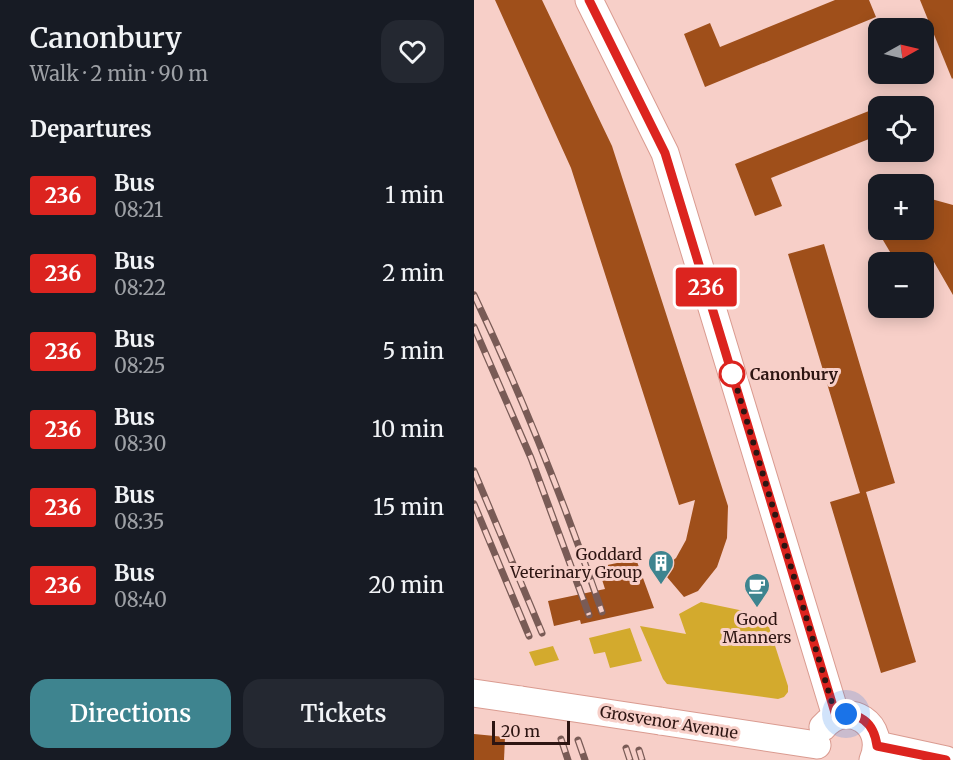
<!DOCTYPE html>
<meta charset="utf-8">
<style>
:root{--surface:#171b24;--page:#242831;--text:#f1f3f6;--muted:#9ea1a6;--accent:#3e848f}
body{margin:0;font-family:Merriweather,serif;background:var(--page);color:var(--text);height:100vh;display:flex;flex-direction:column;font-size:22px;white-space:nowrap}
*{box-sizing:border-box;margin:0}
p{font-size:20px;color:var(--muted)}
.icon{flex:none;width:33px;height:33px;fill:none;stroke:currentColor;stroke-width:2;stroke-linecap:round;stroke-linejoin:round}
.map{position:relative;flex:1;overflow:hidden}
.details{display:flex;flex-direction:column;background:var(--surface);width:474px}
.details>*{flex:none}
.badge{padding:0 12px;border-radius:4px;font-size:21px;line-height:39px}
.needle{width:39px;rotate:82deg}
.fabs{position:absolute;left:394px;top:18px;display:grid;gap:12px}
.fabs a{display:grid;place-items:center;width:66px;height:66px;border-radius:12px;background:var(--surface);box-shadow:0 3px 15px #0003;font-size:30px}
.scale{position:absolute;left:18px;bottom:15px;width:78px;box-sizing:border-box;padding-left:6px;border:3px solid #2d1512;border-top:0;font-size:16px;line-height:21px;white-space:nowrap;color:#2d1512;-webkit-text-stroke:4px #f7cfc8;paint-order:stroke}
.you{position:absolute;width:30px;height:30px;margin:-15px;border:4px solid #fff;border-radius:50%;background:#1a73e8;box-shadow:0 0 0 9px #1a73e833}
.map>.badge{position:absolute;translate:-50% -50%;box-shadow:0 0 0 3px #fff}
h2{padding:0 30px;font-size:22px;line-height:54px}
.round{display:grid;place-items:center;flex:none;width:63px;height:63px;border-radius:18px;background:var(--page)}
.headline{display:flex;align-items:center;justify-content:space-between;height:102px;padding:0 30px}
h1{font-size:28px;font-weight:600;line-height:45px}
.button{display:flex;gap:12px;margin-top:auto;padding:12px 30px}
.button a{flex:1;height:69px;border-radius:18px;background:var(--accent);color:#fff;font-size:24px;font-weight:600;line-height:69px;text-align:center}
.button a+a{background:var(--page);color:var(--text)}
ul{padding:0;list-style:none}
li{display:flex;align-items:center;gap:18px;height:78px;padding:0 30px}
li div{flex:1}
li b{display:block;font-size:22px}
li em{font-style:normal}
li .badge{min-width:66px;font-weight:700;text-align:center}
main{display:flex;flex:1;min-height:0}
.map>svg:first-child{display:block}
.green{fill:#d3aa2d}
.building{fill:#9f4f1a}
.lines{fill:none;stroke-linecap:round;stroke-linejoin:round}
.tertiary-casing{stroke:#da9b90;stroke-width:29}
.tertiary{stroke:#fff;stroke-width:27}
.rail-casing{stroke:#795b56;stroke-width:7}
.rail{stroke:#f7cfc8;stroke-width:4.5;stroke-dasharray:14;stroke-linecap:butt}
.tertiary-bridge-casing{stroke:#da9b90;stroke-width:29;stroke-linecap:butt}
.tertiary-bridge{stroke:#fff;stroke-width:27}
.line-casing{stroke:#fff;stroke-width:14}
.line{stroke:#dc241f;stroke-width:9}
.walk{stroke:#2d1512;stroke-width:6;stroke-dasharray:0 10.8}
.stop-dot{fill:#fff;stroke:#dc241f;stroke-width:3}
.labels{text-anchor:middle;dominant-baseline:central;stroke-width:6;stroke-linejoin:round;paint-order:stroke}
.stop-label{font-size:16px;font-weight:bold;fill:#2d1512;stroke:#f7cfc8;text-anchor:start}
.poi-label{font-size:16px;fill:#2d1512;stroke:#f7cfc8;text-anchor:end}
.street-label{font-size:16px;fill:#2d1512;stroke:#f7cfc8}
</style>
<main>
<section class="details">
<div class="headline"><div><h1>Canonbury</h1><p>Walk · 2 min · 90 m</p></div><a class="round"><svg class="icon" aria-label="heart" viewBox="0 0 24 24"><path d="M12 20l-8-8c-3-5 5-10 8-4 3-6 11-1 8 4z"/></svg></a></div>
<h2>Departures</h2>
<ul>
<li><span class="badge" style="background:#dc241f;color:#fff">236</span><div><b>Bus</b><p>08:21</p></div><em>1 min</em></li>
<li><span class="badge" style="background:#dc241f;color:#fff">236</span><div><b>Bus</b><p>08:22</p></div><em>2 min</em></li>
<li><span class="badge" style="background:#dc241f;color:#fff">236</span><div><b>Bus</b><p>08:25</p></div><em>5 min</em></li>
<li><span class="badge" style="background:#dc241f;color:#fff">236</span><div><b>Bus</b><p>08:30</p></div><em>10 min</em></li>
<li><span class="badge" style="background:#dc241f;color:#fff">236</span><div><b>Bus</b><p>08:35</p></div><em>15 min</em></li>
<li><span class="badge" style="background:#dc241f;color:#fff">236</span><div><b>Bus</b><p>08:40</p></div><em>20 min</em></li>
</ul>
<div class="button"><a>Directions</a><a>Tickets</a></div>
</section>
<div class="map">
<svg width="479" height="760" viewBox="0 0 479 760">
<rect width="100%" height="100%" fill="#f7cfc8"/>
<g class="green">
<polygon points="227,602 270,611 295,627 314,686 314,692 310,697 304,699 193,684 189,679 166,626 212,634 205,614"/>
<polygon points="156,628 168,661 136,668 131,652 120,654 115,638"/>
<polygon points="79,646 85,660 61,666 55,652"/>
</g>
<g class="building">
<polygon points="21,0 68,0 138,146 254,506 253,538 243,567 224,591 210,597 187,570 202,558 212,540 221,500 205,505 97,168"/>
<polygon points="361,0 395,0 402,17 231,87 210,34 236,23 246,47"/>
<polygon points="446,0 479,0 479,78 478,79"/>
<polygon points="405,107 405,135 297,178 308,206 281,216 261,164"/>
<polygon points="450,197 479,205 479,295 460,262 422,262 403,230 450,230"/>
<polygon points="350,244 421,483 392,492 442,662 407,673 356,502 386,493 314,254"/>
<polygon points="162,559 180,608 107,624 106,620 80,626 74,601 131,589 124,567"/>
<polygon points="0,734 31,737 30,760 0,760"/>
</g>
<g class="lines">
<defs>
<g id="tertiary">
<polyline points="115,0 191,153 362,716"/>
<polyline points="0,693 47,700"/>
<polyline points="186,721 343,745"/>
<path d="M349,727C374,698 414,725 399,760"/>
<polyline points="403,745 472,760"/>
</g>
</defs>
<use href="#tertiary" class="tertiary-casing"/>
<use href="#tertiary" class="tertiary"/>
<defs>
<g id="rail">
<path d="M0,295C49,398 91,504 128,612"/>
<polyline points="0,327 57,458 115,615"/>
<polyline points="0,471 68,633"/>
<polyline points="0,504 55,636"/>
<polyline points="87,739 94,760"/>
<polyline points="104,740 111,760"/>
<polyline points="152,748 156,760"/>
<polyline points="165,750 168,760"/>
</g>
</defs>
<use href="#rail" class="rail-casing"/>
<use href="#rail" class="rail"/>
<defs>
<polyline id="tertiary-bridge" points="47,700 186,721"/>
</defs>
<use href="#tertiary-bridge" class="tertiary-bridge-casing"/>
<use href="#tertiary-bridge" class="tertiary-bridge"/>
</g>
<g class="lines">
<defs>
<path id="line" d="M115,0L191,153L362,716C385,711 400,722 403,746L472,760"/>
</defs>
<use href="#line" class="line-casing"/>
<use href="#line" class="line"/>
<polyline class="walk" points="258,374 258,372 362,716 372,714"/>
</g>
<defs>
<symbol id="building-pin" viewBox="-11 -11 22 30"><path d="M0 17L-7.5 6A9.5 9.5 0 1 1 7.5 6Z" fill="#3e848f" stroke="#f7cfc8"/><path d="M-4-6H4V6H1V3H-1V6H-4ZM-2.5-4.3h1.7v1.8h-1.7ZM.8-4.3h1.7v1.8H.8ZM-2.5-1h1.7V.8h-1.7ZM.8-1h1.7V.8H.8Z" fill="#fff"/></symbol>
<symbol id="cafe-pin" viewBox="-11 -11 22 30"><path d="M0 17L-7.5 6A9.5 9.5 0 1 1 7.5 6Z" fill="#3e848f" stroke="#f7cfc8"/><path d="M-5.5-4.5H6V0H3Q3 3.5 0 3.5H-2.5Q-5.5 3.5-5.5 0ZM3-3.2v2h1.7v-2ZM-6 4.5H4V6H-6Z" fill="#fff"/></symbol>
</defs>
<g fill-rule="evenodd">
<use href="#building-pin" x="172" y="548" width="30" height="40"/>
<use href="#cafe-pin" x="268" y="571" width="30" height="40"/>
</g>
<circle class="stop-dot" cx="258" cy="374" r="12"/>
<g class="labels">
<g class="stop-label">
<text x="276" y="374">Canonbury</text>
</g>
<g class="poi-label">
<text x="168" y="554">Goddard<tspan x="168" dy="18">Veterinary Group</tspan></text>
<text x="283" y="619" text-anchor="middle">Good<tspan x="283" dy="18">Manners</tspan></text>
</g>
<g class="street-label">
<text transform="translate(195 722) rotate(9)">Grosvenor Avenue</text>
</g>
</g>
</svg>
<div class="fabs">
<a><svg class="needle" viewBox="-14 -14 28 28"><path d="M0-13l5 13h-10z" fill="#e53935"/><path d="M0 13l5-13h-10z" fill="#9ea1a6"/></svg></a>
<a><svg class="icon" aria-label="locate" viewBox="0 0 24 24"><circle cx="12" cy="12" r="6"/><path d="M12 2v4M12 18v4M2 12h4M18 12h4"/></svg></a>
<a>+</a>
<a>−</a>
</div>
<div class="scale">20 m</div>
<div class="you" style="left:372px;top:714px"></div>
<b class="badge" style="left:232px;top:287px;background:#dc241f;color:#fff">236</b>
</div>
</main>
